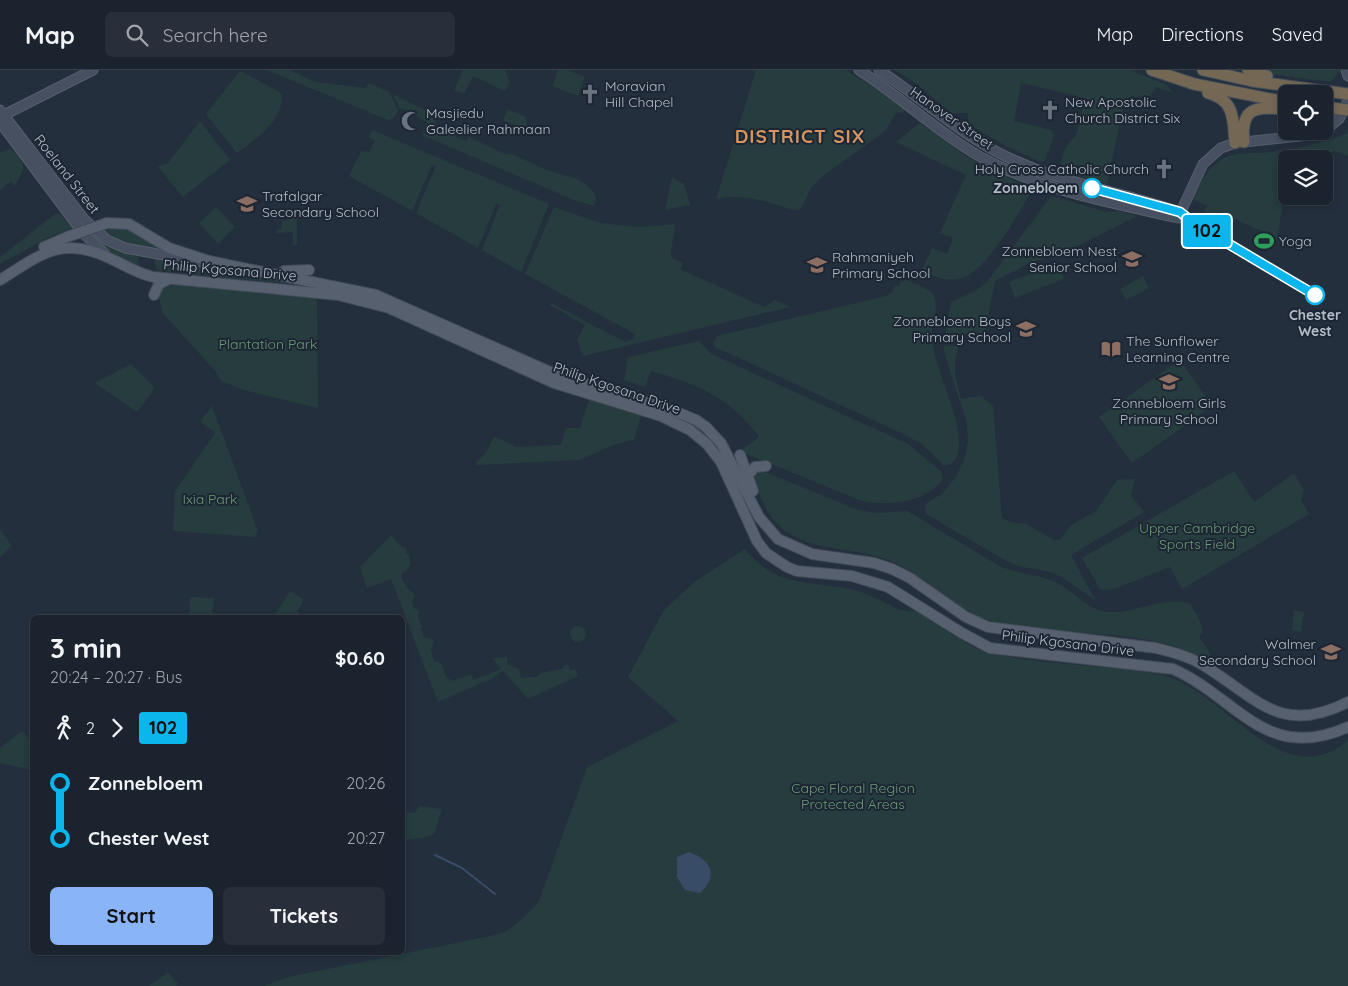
<!DOCTYPE html>
<meta charset="utf-8">
<style>
:root{--surface:#1b232e;--page:#282f3a;--text:#f1f3f6;--muted:#a0a4aa;--line:#39404a;--accent:#8ab4f8}
body{margin:0;font-family:Quicksand,sans-serif;background:var(--page);color:var(--text);height:100vh;display:flex;flex-direction:column;font-size:19px;white-space:nowrap}
*{box-sizing:border-box;margin:0}
p{font-size:16px;color:var(--muted)}
.icon{flex:none;width:28px;height:28px;fill:none;stroke:currentColor;stroke-width:2;stroke-linecap:round;stroke-linejoin:round}
.map{position:relative;flex:1;overflow:hidden}
.sheet{position:absolute;left:30px;top:545px;width:375px;height:340px;display:flex;flex-direction:column;background:var(--surface);border-radius:8px;box-shadow:0 2px 8px #0003,0 0 0 1px var(--line)}
.sheet>*{flex:none}
.badge{padding:0 10px;border-radius:4px;font-size:18px;line-height:32px}
.tools{position:absolute;left:1278px;top:15px;display:grid;gap:10px}
.tools a{display:grid;place-items:center;width:55px;height:55px;border-radius:8px;background:var(--surface);box-shadow:0 2px 8px #0003,0 0 0 1px var(--line);font-size:25px}
.map>.badge{position:absolute;translate:-50% -50%;box-shadow:0 0 0 2px #fff}
.legs{display:flex;align-items:center;gap:8px;height:55px;padding:0 20px;font-size:16px}
.legs p{margin-inline-start:auto}
.overview{display:flex;align-items:center;justify-content:space-between;height:85px;padding:0 20px}
h1{font-size:28px;font-weight:700;line-height:38px}
.button{display:flex;gap:10px;margin-top:auto;padding:10px 20px}
.button a{flex:1;height:58px;border-radius:8px;background:var(--accent);color:#111;font-size:20px;font-weight:700;line-height:58px;text-align:center}
.button a+a{background:var(--page);color:var(--text)}
ul{padding:0 20px;list-style:none}
li{display:flex;align-items:center;gap:18px;height:55px;font-size:19px}
li i{display:grid;place-items:center;width:8px;height:100%;margin:0 6px;background:currentColor}
li i::after{content:'';width:12px;height:12px;margin:-6px;border:4px solid;border-radius:50%;background:var(--surface)}
li p{margin-inline-start:auto}
li:first-child i{background:linear-gradient(#0000 50%,currentColor 0)}
li:last-child i{background:linear-gradient(currentColor 50%,#0000 0)}
header{display:flex;align-items:center;gap:30px;box-sizing:border-box;height:70px;padding:0 25px;background:var(--surface);border-bottom:1px solid var(--line)}
header strong{font-size:24px}
nav{display:flex;gap:28px;margin-inline-start:auto;font-size:18px}
.search{width:350px;height:45px;background:var(--page);display:flex;align-items:center;gap:12px;box-sizing:border-box;padding:0 18px;border-radius:8px;color:var(--muted);font-size:19px}
.map>svg:first-child{display:block}
.green{fill:#263c3f}
.water{fill:#394c67}
.lines{fill:none;stroke-linecap:round;stroke-linejoin:round}
.stream{stroke:#394c67;stroke-width:2}
.secondary-casing{stroke:#565f6c;stroke-width:11}
.primary-casing{stroke:#414a57;stroke-width:12}
.highway-casing{stroke:#434c59;stroke-width:13}
.secondary{stroke:#465061;stroke-width:9}
.primary{stroke:#56606e;stroke-width:10}
.highway{stroke:#746855;stroke-width:11}
.primary-bridge-casing{stroke:#414a57;stroke-width:12;stroke-linecap:butt}
.highway-bridge-casing{stroke:#434c59;stroke-width:13;stroke-linecap:butt}
.primary-bridge{stroke:#56606e;stroke-width:10}
.highway-bridge{stroke:#746855;stroke-width:11}
.line-1-casing{stroke:#fff;stroke-width:11}
.line-1{stroke:#0ab6eb;stroke-width:8}
.stop-1-dot{fill:#fff;stroke:#0ab6eb;stroke-width:2.5}
.labels{text-anchor:middle;dominant-baseline:central;stroke-width:4;stroke-linejoin:round;paint-order:stroke}
.poi-label{font-size:14px;fill:#b4bcc9;stroke:#1d2633;text-anchor:start}
.street-label{font-size:14px;fill:#b4bcc9;stroke:#1d2633}
.stop-label{font-size:14px;font-weight:bold;fill:#b4bcc9;stroke:#1d2633;text-anchor:end}
.park-label{font-size:14px;fill:#6b9a76;stroke:#1d2633}
.district-label{font-size:19px;font-weight:bold;letter-spacing:1px;fill:#d59563;stroke:#1d2633}
</style>
<header>
<strong>Map</strong>
<div class="search"><svg class="icon" aria-label="search" viewBox="0 0 24 24"><circle cx="10" cy="10" r="6"/><path d="M15 15l6 6"/></svg>Search here</div>
<nav><a>Map</a><a>Directions</a><a>Saved</a></nav>
</header>
<div class="map">
<svg width="1348" height="916" viewBox="0 0 1348 916">
<rect width="100%" height="100%" fill="#242f3e"/>
<g class="green">
<polygon points="267,0 290,0 316,12 366,18 369,13 389,22 398,40 393,49 388,50"/>
<polygon points="463,0 505,0 510,12 505,21 473,6 464,24 454,20"/>
<polygon points="558,0 568,0 585,7 578,26 552,16"/>
<path d="M756,0H846L899,33L904,38V43L897,42L885,61L819,109L811,118L801,139C792,142 784,136 775,134C757,129 734,124 716,129Z"/>
<path d="M895,0H1130L1167,15L1173,23L1156,17L1150,26L1125,28L1107,114L1061,101C1060,89 1065,73 1076,66L1085,28L1021,13L1014,51L1051,60L1054,66L1045,90L1041,92L1004,75L968,54V43H955L953,45L917,14Z"/>
<polygon points="1254,0 1340,0 1331,12 1268,4"/>
<path d="M240,1L278,21L282,24C283,52 256,69 237,83L206,44Z"/>
<polygon points="393,24 429,42 442,61 466,71 469,67 505,84 512,84 549,101 575,108 586,114 595,124 596,130 594,136 574,130 422,65 427,52 402,38 400,40"/>
<polygon points="508,39 526,47 527,61 503,50"/>
<polygon points="200,51 230,90 183,127 158,97 168,93"/>
<path d="M920,53L966,86L1029,118L1030,124C1017,146 984,205 959,209C944,212 934,206 922,200L932,178L947,184L953,168L940,163L966,105L896,72Z"/>
<polygon points="372,60 549,134 521,202 482,180 500,135 496,134 478,178 416,143 436,96 432,95 412,141 349,106 361,81 369,82 375,71 369,67"/>
<path d="M1348,62V86L1334,81L1320,89H1286V112L1277,170L1264,165L1266,160L1265,163L1213,139L1234,151L1226,165L1199,151L1207,136L1192,129C1198,118 1204,105 1213,96C1226,83 1242,83 1259,83C1280,82 1330,73 1348,62Z"/>
<path d="M8,79C17,80 21,90 24,98L15,116L11,111L0,120V83Z"/>
<polygon points="672,107 684,114 690,135 665,140"/>
<polygon points="1051,126 1107,142 1117,141 1137,146 1064,183 1030,193 995,211 984,268 962,263 960,271 944,270 951,232 975,221 987,212"/>
<polygon points="216,137 235,157 218,174 199,153"/>
<polygon points="554,137 600,153 639,157 675,154 671,183 672,188 683,193 680,199 764,237 775,230 791,237 583,286 577,270 585,255 550,235 551,233 625,272 633,269 635,264 525,204"/>
<polygon points="55,144 60,144 72,158 51,166 0,194 0,187"/>
<polygon points="292,144 297,144 297,175 293,175 293,162 276,163 277,159 282,159 282,151 292,148"/>
<path d="M82,150L138,184L139,197C114,188 96,173 82,150Z"/>
<polygon points="111,156 132,158 164,180 124,173 101,160"/>
<polygon points="153,186 217,196 325,217 160,201 156,199"/>
<polygon points="1058,193 1064,209 1015,228 1009,212"/>
<polygon points="1143,206 1149,218 1126,230 1120,219"/>
<path d="M906,210C914,214 928,218 933,224C940,235 932,251 932,264C932,279 937,292 941,305C947,324 973,383 949,395H943L922,374L903,364L720,279H717L713,274L717,266L886,226L892,222L895,215L899,216L900,212Z"/>
<polygon points="166,214 317,228 318,338 244,320 221,311 216,302 162,242 158,221"/>
<path d="M699,271L712,284L908,374L941,401L943,409C924,434 887,437 859,430L745,383L742,379L759,367C730,327 697,314 651,301L645,317L624,310L628,287Z"/>
<polygon points="959,275 955,291 955,306 961,329 981,326 993,336 1002,448 1010,452 1026,454 1054,470 1060,470 1071,455 1096,441 1117,410 1135,409 1131,425 1144,442 1071,485 1095,530 1063,508 1051,502 1017,496 1003,489 926,444 925,434 943,423 956,407 965,387 968,370 966,350 944,282 944,276"/>
<polygon points="1180,290 1212,336 1132,393 1099,347"/>
<polygon points="131,294 155,318 137,342 95,313"/>
<polygon points="589,329 641,346 634,370 616,374 579,390 477,395 476,392 486,383 494,366 516,377 561,375 566,358 580,358"/>
<polygon points="212,336 258,461 254,467 173,461 175,421 215,363 200,352"/>
<path d="M763,401L858,440L877,443L907,441L998,495C1017,505 1041,503 1059,514C1076,523 1088,540 1108,542C1136,544 1165,524 1191,534C1192,541 1195,540 1197,545C1199,548 1202,557 1203,562L1199,567L1209,581L1215,596C1156,555 1078,569 1010,555C1002,553 993,552 985,549C949,535 924,504 888,490C855,477 817,482 787,462C768,449 761,429 752,409L756,402Z"/>
<polygon points="1234,401 1254,432 1294,403 1304,420 1301,430 1309,444 1182,519 1170,497 1112,520 1100,519 1082,488"/>
<polygon points="0,459 12,476 0,487"/>
<polygon points="391,465 400,476 406,478 406,484 409,484 410,495 406,501 403,502 401,507 408,519 415,524 412,532 414,538 419,541 418,547 422,557 420,558 424,567 434,570 431,580 434,591 441,593 447,608 453,611 471,604 473,610 501,599 492,588 507,587 507,594 519,599 521,608 537,607 540,603 562,599 565,595 569,595 569,600 576,600 578,606 528,629 503,601 493,608 438,632 391,509 367,518 360,497"/>
<path d="M745,479C778,520 810,509 854,520C871,524 884,533 899,539C905,542 912,540 918,541C923,543 929,548 934,551C952,563 971,580 993,584C1047,595 1103,595 1158,604C1221,614 1281,729 1348,670V916H264L288,907L500,864C515,857 528,844 539,831L587,697L678,651L628,607L664,540L694,512Z"/>
<polygon points="290,521 304,530 297,542 304,547 273,547"/>
<polygon points="190,527 214,528 212,547 189,547"/>
<polygon points="1294,540 1304,542 1301,562 1292,560"/>
<circle cx="578" cy="564" r="8"/>
<polygon points="22,661 32,672 32,700 0,693 0,678"/>
<polygon points="419,736 442,739 434,764 424,768 403,770 403,743 415,743"/>
<polygon points="168,902 178,914 176,916 149,916"/>
</g>
<path class="water" d="M689,782C711,790 719,805 700,823L685,820L677,807V787Z"/>
<g class="lines">
<polyline class="stream" points="435,785 462,798 495,824"/>
<defs>
<g id="secondary">
<path d="M859,0C900,26 937,62 979,86C1042,121 1109,132 1178,148L1203,94L1221,78L1235,73L1310,65L1323,61"/>
<path d="M879,0C920,27 957,62 1001,84C1058,113 1120,121 1180,142"/>
<polyline points="1346,0 1348,6"/>
<polyline points="0,40 84,149 107,170 125,178 201,192"/>
<polyline points="0,47 93,0"/>
<polyline points="0,52 82,162 105,184"/>
<polyline points="1324,61 1339,49 1348,31"/>
</g>
<g id="primary">
<path d="M107,153L129,154L169,178L209,191L376,225L557,305L674,341L696,350L706,357L721,373L759,447L778,469L812,484L874,493L892,499L910,508L966,547L988,557L1156,578C1172,582 1188,586 1203,595C1256,627 1280,667 1348,632"/>
<polyline points="44,177 67,167"/>
<polyline points="284,201 309,200"/>
<path d="M0,210C40,185 60,166 107,187C123,194 136,203 153,207L338,225L389,238L554,313L661,346L690,360L707,374L721,392L757,471L766,483L787,497L797,501L852,506L888,517L962,563L990,578L1173,599C1238,628 1266,694 1348,657"/>
<polyline points="154,225 159,214 169,209"/>
<polyline points="740,385 753,421"/>
<polyline points="747,406 755,397 766,396"/>
</g>
<g id="highway">
<polyline points="1152,0 1194,14 1286,32"/>
<polyline points="1203,0 1252,11 1348,24"/>
<polyline points="1248,0 1254,4 1267,6"/>
<path d="M1208,23C1235,30 1233,49 1235,73"/>
<path d="M1244,72C1240,36 1256,37 1286,39"/>
</g>
</defs>
<use href="#secondary" class="secondary-casing"/>
<use href="#primary" class="primary-casing"/>
<use href="#highway" class="highway-casing"/>
<use href="#secondary" class="secondary"/>
<use href="#primary" class="primary"/>
<use href="#highway" class="highway"/>
<defs>
<polyline id="primary-bridge" points="67,167 107,153"/>
<polyline id="highway-bridge" points="1324,37 1348,40"/>
</defs>
<use href="#primary-bridge" class="primary-bridge-casing"/>
<use href="#highway-bridge" class="highway-bridge-casing"/>
<use href="#primary-bridge" class="primary-bridge"/>
<use href="#highway-bridge" class="highway-bridge"/>
</g>
<g class="lines">
<defs>
<polyline id="line-1" points="1092,118 1180,142 1195,154 1315,225"/>
</defs>
<use href="#line-1" class="line-1-casing"/>
<use href="#line-1" class="line-1"/>
</g>
<defs>
<symbol id="church-bare" viewBox="-9 -9 18 18"><path d="M-1.2-6h2.4v3.5h3.3v2.4h-3.3V6h-2.4V-.1h-3.3v-2.4h3.3Z" fill="#6b7280" stroke="#1d2633" stroke-width="2.5" paint-order="stroke"/></symbol>
<symbol id="mosque-bare" viewBox="-9 -9 18 18"><path d="M3.5-4.9A6 6 0 1 0 3.5 4.9A5 5 0 1 1 3.5-4.9Z" fill="#6b7280" stroke="#1d2633" stroke-width="2.5" paint-order="stroke"/></symbol>
<symbol id="school-bare" viewBox="-9 -9 18 18"><path d="M0-5L7-2L0 1L-7-2ZM-4 1L0 2.5L4 1V4Q0 6-4 4Z" fill="#8d6e63" stroke="#1d2633" stroke-width="2.5" paint-order="stroke"/></symbol>
<symbol id="stadium-bare" viewBox="-9 -9 18 18"><path d="M0-5a6.5 5 0 1 0 0 10a6.5 5 0 1 0 0-10ZM-3.5-1.8h7v3.6h-7Z" fill="#2e9e5b" stroke="#1d2633" stroke-width="2.5" paint-order="stroke"/></symbol>
<symbol id="library-bare" viewBox="-9 -9 18 18"><path d="M-6-4Q-3-5.5-.7-3.5V5Q-3 3-6 4ZM6-4Q3-5.5 .7-3.5V5Q3 3 6 4Z" fill="#8d6e63" stroke="#1d2633" stroke-width="2.5" paint-order="stroke"/></symbol>
</defs>
<g fill-rule="evenodd">
<use href="#church-bare" x="576" y="10" width="28" height="28"/>
<use href="#church-bare" x="1036" y="26" width="28" height="28"/>
<use href="#mosque-bare" x="397" y="37" width="28" height="28"/>
<use href="#church-bare" x="1150" y="85" width="28" height="28"/>
<use href="#school-bare" x="233" y="120" width="28" height="28"/>
<use href="#stadium-bare" x="1250" y="157" width="28" height="28"/>
<use href="#school-bare" x="1118" y="175" width="28" height="28"/>
<use href="#school-bare" x="803" y="181" width="28" height="28"/>
<use href="#school-bare" x="1012" y="245" width="28" height="28"/>
<use href="#library-bare" x="1097" y="265" width="28" height="28"/>
<use href="#school-bare" x="1155" y="298" width="28" height="28"/>
<use href="#school-bare" x="1317" y="568" width="28" height="28"/>
</g>
<g class="stop-1-dot">
<circle cx="1092" cy="118" r="9"/>
<circle cx="1315" cy="225" r="9"/>
</g>
<g class="labels">
<g class="poi-label">
<text x="605" y="16">Moravian<tspan x="605" dy="16">Hill Chapel</tspan></text>
<text x="1065" y="32">New Apostolic<tspan x="1065" dy="16">Church District Six</tspan></text>
<text x="426" y="43">Masjiedu<tspan x="426" dy="16">Galeelier Rahmaan</tspan></text>
<text x="1149" y="99" text-anchor="end">Holy Cross Catholic Church</text>
<text x="262" y="126">Trafalgar<tspan x="262" dy="16">Secondary School</tspan></text>
<text x="1279" y="171">Yoga</text>
<text x="1117" y="181" text-anchor="end">Zonnebloem Nest<tspan x="1117" dy="16">Senior School</tspan></text>
<text x="832" y="187">Rahmaniyeh<tspan x="832" dy="16">Primary School</tspan></text>
<text x="1011" y="251" text-anchor="end">Zonnebloem Boys<tspan x="1011" dy="16">Primary School</tspan></text>
<text x="1126" y="271">The Sunflower<tspan x="1126" dy="16">Learning Centre</tspan></text>
<text x="1169" y="333" text-anchor="middle">Zonnebloem Girls<tspan x="1169" dy="16">Primary School</tspan></text>
<text x="1316" y="574" text-anchor="end">Walmer<tspan x="1316" dy="16">Secondary School</tspan></text>
</g>
<g class="street-label">
<text transform="translate(952 48) rotate(35)">Hanover Street</text>
<text transform="translate(67 104) rotate(52)">Roeland Street</text>
<text transform="translate(230 200) rotate(5)">Philip Kgosana Drive</text>
<text transform="translate(617 318) rotate(19)">Philip Kgosana Drive</text>
<text transform="translate(1068 573) rotate(7)">Philip Kgosana Drive</text>
</g>
<g class="stop-label">
<text x="1078" y="118">Zonnebloem</text>
<text x="1315" y="245" text-anchor="middle">Chester<tspan x="1315" dy="16">West</tspan></text>
</g>
<g class="park-label">
<text x="268" y="274">Plantation Park</text>
<text x="210" y="429">Ixia Park</text>
<text x="1197" y="458">Upper Cambridge<tspan x="1197" dy="16">Sports Field</tspan></text>
<text x="853" y="718">Cape Floral Region<tspan x="853" dy="16">Protected Areas</tspan></text>
</g>
<g class="district-label">
<text x="800" y="66">DISTRICT SIX</text>
</g>
</g>
</svg>
<div class="tools">
<a><svg class="icon" aria-label="locate" viewBox="0 0 24 24"><circle cx="12" cy="12" r="6"/><path d="M12 2v4M12 18v4M2 12h4M18 12h4"/></svg></a>
<a><svg class="icon" aria-label="layers" viewBox="0 0 24 24"><path d="M12 4l9 5-9 5-9-5zM3 14l9 5 9-5"/></svg></a>
</div>
<b class="badge" style="left:1207px;top:161px;background:#0ab6eb;color:#111">102</b>
<section class="sheet">
<div class="overview"><div><h1>3 min</h1><p>20:24 – 20:27 · Bus</p></div><b>$0.60</b></div>
<div class="legs"><svg class="icon" aria-label="walk" viewBox="0 0 24 24"><circle cx="13" cy="4" r="2"/><path d="M13 8l-2 6 4 7M11 14l-3 7M7 12l3-4h3l4 4"/></svg>2<svg class="icon" aria-label="forward" viewBox="0 0 24 24"><path d="M9 5l7 7-7 7"/></svg><b class="badge" style="background:#0ab6eb;color:#111">102</b></div>
<ul>
<li><i style="color:#0ab6eb"></i><b>Zonnebloem</b><p>20:26</p></li>
<li><i style="color:#0ab6eb"></i><b>Chester West</b><p>20:27</p></li>
</ul>
<div class="button"><a>Start</a><a>Tickets</a></div>
</section>
</div>
